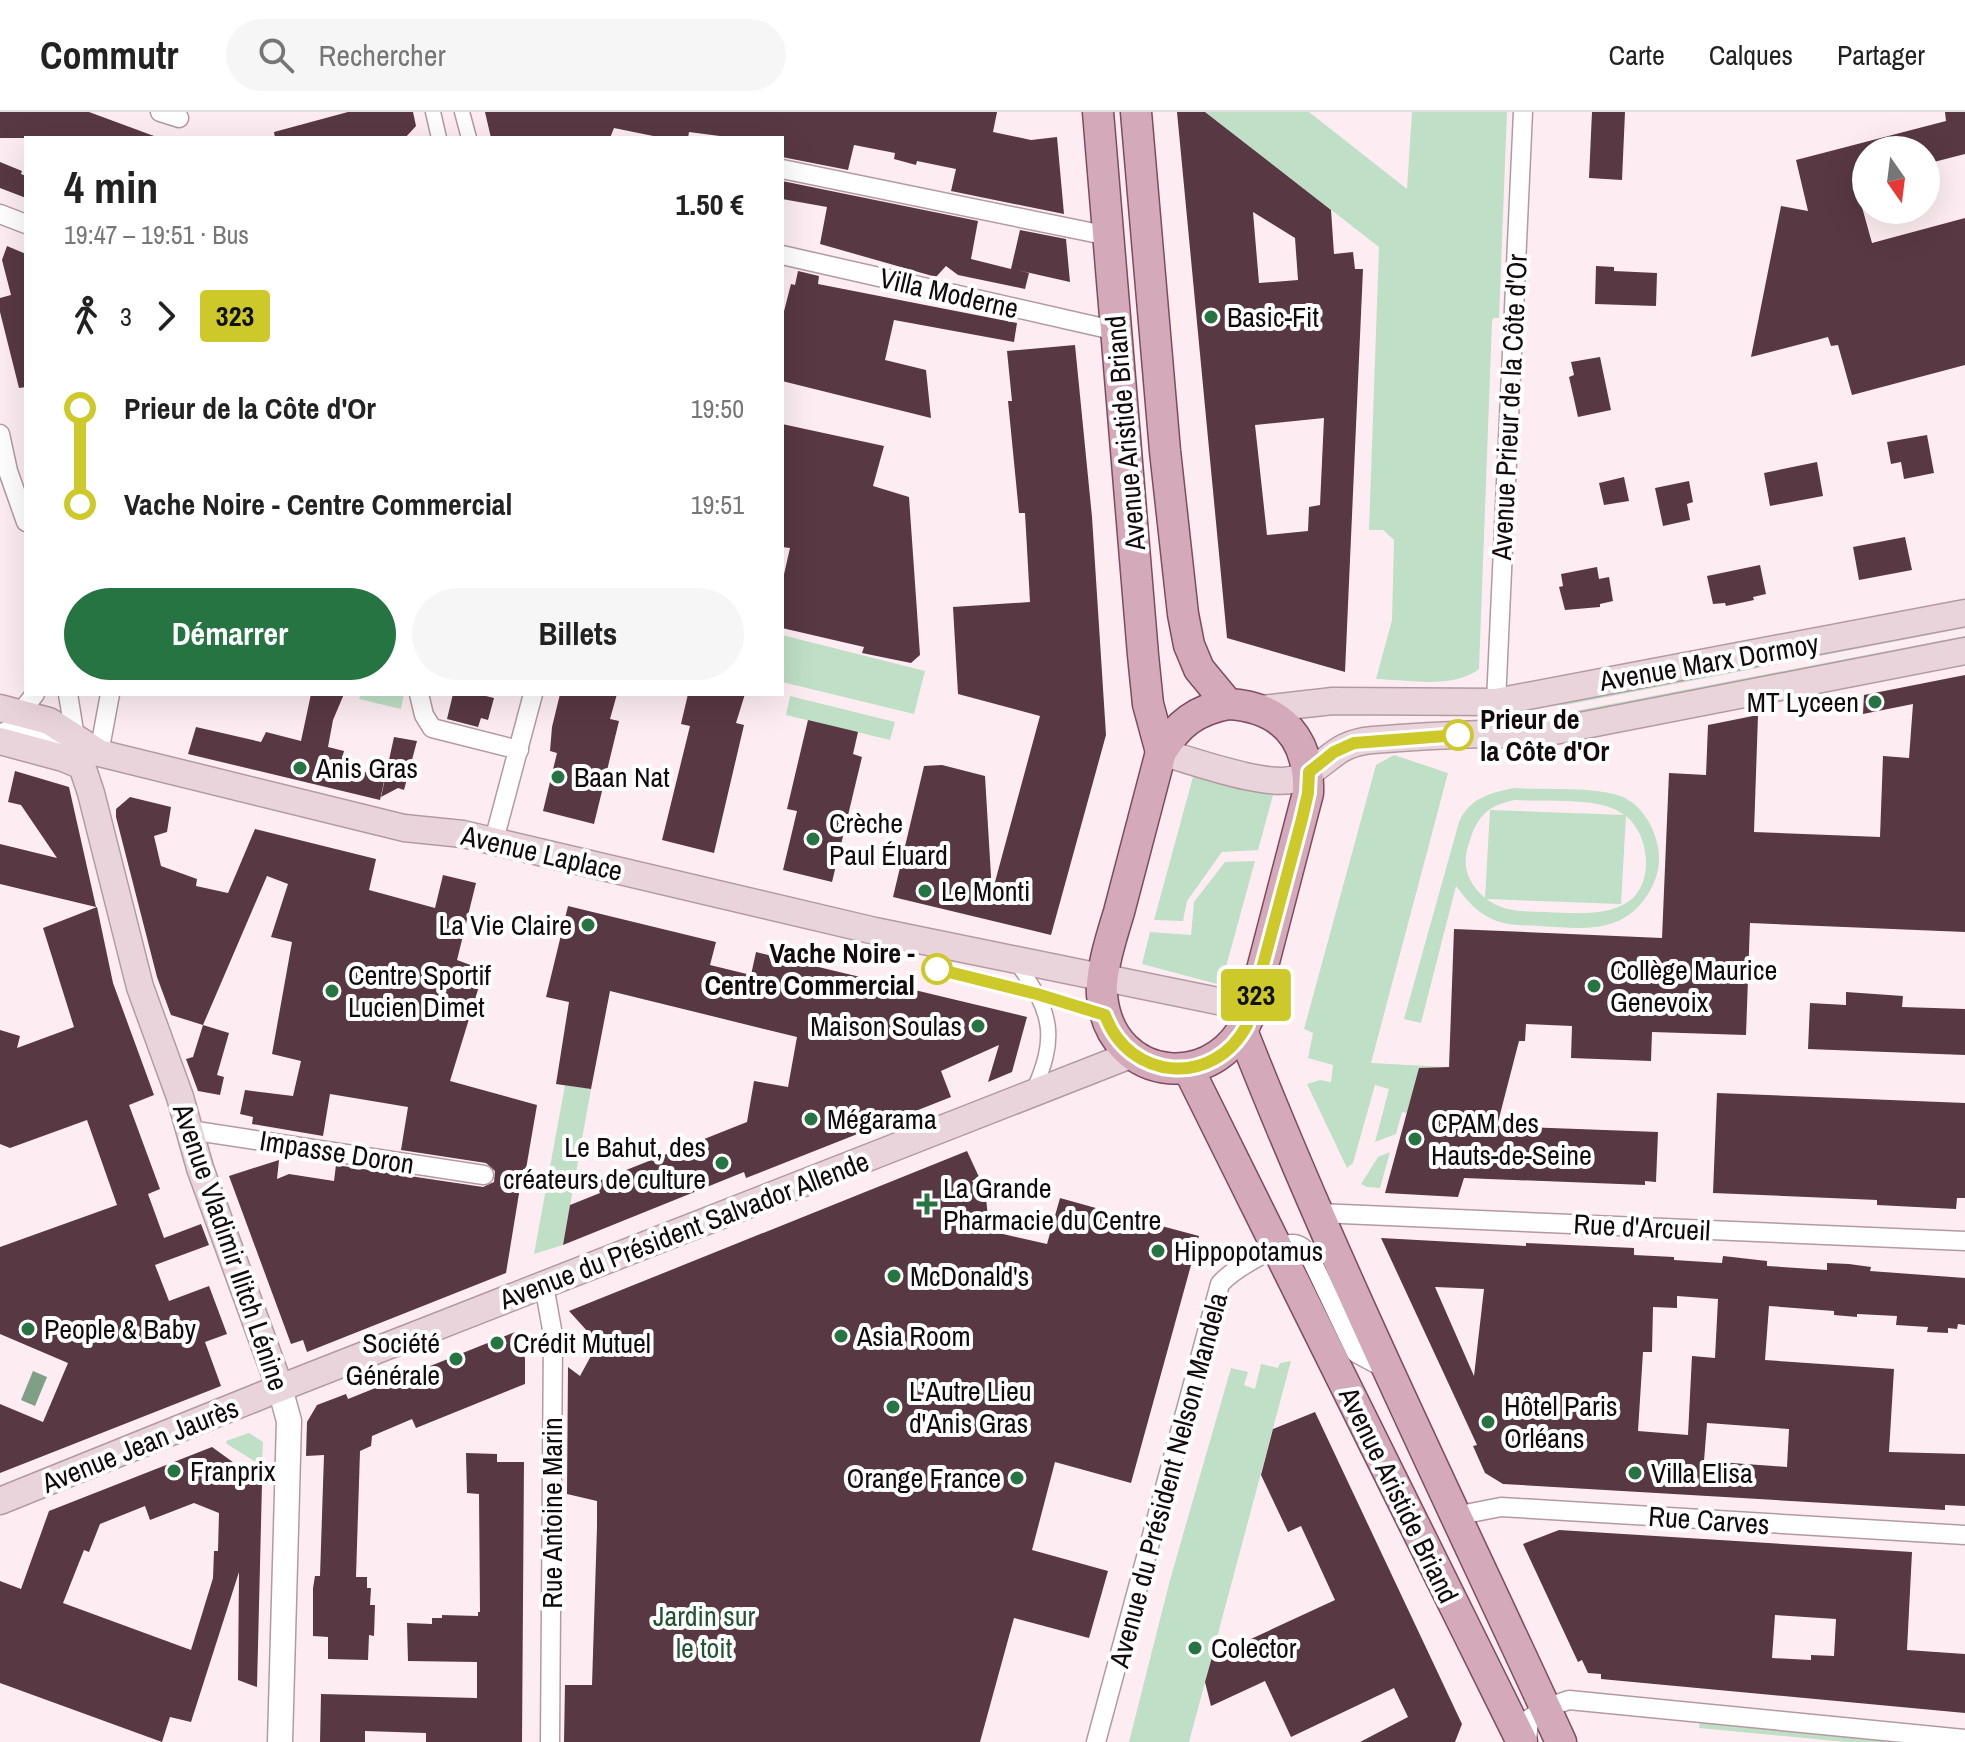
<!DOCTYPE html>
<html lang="fr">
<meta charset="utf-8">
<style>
:root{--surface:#fff;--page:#f6f6f6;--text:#222;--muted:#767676;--line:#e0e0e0;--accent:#277443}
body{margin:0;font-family:"Archivo Narrow",sans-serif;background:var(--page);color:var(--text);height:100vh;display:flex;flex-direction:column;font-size:30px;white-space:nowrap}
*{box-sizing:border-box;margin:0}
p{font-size:26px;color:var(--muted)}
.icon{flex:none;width:44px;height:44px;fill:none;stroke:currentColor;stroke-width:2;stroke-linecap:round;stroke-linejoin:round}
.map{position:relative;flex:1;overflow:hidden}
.drawer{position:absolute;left:24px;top:24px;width:760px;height:560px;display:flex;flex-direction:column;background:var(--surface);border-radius:0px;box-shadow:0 8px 32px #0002}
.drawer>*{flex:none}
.badge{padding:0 16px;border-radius:6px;font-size:28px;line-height:52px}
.needle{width:52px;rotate:166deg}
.tools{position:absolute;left:1852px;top:24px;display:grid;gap:16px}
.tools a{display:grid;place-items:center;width:88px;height:88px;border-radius:50%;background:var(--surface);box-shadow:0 8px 32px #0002;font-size:40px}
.map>.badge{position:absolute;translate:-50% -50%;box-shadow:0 0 0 4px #fff}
.legs{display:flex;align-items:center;gap:12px;height:88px;padding:0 40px;font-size:26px}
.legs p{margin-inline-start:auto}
.headline{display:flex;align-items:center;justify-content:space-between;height:136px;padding:0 40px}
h1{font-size:44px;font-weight:700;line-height:60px}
.cta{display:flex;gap:16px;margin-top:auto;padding:16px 40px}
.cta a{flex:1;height:92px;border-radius:48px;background:var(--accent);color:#fff;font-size:32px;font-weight:700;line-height:92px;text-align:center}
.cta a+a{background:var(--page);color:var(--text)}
ul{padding:0 40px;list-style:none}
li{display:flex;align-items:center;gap:28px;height:96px;font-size:30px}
li i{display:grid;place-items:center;width:12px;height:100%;margin:0 10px;background:currentColor}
li i::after{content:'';width:20px;height:20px;margin:-10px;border:6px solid;border-radius:50%;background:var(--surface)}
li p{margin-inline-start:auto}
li:first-child i{background:linear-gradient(#0000 50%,currentColor 0)}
li:last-child i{background:linear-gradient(currentColor 50%,#0000 0)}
header{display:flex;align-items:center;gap:48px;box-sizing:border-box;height:112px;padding:0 40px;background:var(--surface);border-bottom:2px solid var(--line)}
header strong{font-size:38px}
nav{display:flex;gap:44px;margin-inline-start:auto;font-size:28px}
.search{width:560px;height:72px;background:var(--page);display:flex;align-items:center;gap:20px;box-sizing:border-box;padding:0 28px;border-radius:44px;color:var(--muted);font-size:30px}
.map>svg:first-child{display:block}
.green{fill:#bfdfc6;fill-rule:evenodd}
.water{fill:#809f87}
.building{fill:#583843;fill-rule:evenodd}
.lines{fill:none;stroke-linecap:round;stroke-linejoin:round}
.pedestrian-casing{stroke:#b39aa2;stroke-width:17}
.minor-casing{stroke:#b39aa2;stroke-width:21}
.tertiary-casing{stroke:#b39aa2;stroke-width:27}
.secondary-casing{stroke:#b39aa2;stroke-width:29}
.primary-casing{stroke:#7e4c5e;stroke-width:33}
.pedestrian{stroke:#fff;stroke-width:14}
.minor{stroke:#fff;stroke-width:18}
.tertiary{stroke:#fff;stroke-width:24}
.secondary{stroke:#ead4dc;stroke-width:26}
.primary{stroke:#d4a9b9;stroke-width:30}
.line-1-casing{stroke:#fff;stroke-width:18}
.line-1{stroke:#cec92a;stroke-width:12}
.poi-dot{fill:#277443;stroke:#fff;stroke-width:3}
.stop-1-dot{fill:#fff;stroke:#cec92a;stroke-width:4}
.labels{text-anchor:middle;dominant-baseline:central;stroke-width:8;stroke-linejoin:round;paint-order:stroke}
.street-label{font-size:28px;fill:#120a0c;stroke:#fff}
.poi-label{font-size:28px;fill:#120a0c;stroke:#fff;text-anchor:start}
.stop-label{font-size:28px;font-weight:bold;fill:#120a0c;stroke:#fff;text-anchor:start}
.park-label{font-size:28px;fill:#215331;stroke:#fff}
</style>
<header>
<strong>Commutr</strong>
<div class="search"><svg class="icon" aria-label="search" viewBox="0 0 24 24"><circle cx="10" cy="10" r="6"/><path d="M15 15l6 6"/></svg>Rechercher</div>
<nav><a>Carte</a><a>Calques</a><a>Partager</a></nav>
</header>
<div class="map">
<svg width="1965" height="1630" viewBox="0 0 1965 1630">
<rect width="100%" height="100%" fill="#fdedf2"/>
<g class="green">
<path d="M1205,0H1309L1407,77L1412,0H1507L1499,206H1493L1492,210L1479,557C1454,577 1408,568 1376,567L1392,508L1394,428L1383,418H1369L1379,135Z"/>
<polygon points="1965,513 1965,516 1560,594 1562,590"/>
<polygon points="782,523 925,559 914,602 782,570"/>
<polygon points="1965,524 1965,528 1552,607 1554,603"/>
<polygon points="361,582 404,582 401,597 359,587"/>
<polygon points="790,584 895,610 890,628 786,603"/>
<polygon points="1394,643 1448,661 1371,951 1445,955 1419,957 1407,1001 1402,1000 1396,1022 1375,1030 1389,977 1375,973 1353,1051 1347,1056 1307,972 1320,968 1331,970 1333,953 1308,946 1313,921 1304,917 1376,653"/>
<polygon points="1194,661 1273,683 1258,738 1222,740 1187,789 1183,809 1154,808"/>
<path d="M1514,676C1543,678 1597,674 1623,685C1639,692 1652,711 1656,727C1661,744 1660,759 1652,775C1627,823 1586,817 1540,814C1524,813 1506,814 1492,807C1476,800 1466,787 1456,774L1421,911L1404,907L1459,710C1470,686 1489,681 1514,676ZM1515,688C1544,690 1603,684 1624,703L1490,698L1485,786C1466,769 1461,752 1470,728C1478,703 1489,693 1515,688ZM1626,704C1639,715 1645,731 1646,748C1647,808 1588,802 1546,800C1526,799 1504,801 1487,787L1621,792Z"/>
<polygon points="1255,749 1221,873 1142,852 1150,820 1191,823 1194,790 1225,750"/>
<polygon points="565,973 591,977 563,1133 534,1142"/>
<polygon points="1390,1040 1380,1076 1367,1075 1361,1072 1378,1045"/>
<polygon points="1291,1249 1189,1630 1129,1630 1170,1468 1231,1256 1248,1260 1244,1273 1255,1277 1261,1252 1278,1256 1280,1251"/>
<polygon points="249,1321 263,1330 262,1351 257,1351 227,1332 226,1329"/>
<polygon points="1700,1608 1932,1630 1847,1630 1699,1616"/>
</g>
<polygon class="water" points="33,1259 47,1265 35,1294 21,1288"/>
<g class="building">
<polygon points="0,0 89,0 154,24 154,26 0,26"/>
<polygon points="348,0 413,0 416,14 405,26 275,26 274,20"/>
<polygon points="485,0 997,0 993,20 1031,28 1057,25 1064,102 951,79 956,57 917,49 916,53 894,47 895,41 854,33 848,58 782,45 782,26 735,26 689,20 688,26 663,26 614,16 610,26 491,26"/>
<path d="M1177,0H1205L1331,98L1334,142L1353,140L1355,157H1363L1345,560L1227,526ZM1253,100L1295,126L1298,168L1259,171ZM1324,306L1320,393L1309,395L1308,419L1267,423L1255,313Z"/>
<polygon points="1592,0 1625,0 1622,68 1589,66"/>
<polygon points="1945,0 1965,0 1965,42 1926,52 1926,38 1866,38 1866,68 1855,70 1872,131 1965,106 1965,253 1852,283 1838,233 1831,234 1828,225 1751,245 1781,94 1808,99 1796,48 1946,9"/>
<polygon points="0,50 22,59 21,62 26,64 26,86 0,76"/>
<polygon points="782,69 978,109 971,147 1011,157 1020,118 1066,127 1070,170 1017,158 1029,161 1025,177 958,163 946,154 936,165 820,132 827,95 782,87"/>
<polygon points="7,134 26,142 26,275 19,276 0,200 0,186 11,183 2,148"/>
<polygon points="1596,154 1614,155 1614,159 1657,161 1656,194 1595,192"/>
<polygon points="798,159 819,164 818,172 1017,211 1014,230 894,208 885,248 926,258 931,306 782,269 782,207 791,172 795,173"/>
<polygon points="1075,233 1092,405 1106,623 1051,823 893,785 924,654 942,653 985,664 992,781 1040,604 958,582 953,495 1030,490 1025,401 1019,401 1008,289 1012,289 1007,239"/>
<polygon points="1600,245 1611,298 1578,305 1569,265 1574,263 1571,250"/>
<polygon points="782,312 884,334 873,374 909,385 920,543 911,551 862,541 864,535 782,516 782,471 790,436 782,435"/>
<polygon points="1927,323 1934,361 1904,367 1901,350 1891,352 1887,330"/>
<polygon points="1817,350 1823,384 1770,394 1764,361"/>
<polygon points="1624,365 1629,389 1604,393 1599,371"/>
<polygon points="1689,369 1693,390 1687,392 1690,408 1663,414 1655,376"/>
<polygon points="1905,425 1912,458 1859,468 1853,435"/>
<polygon points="1760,453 1766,482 1753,485 1754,488 1726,494 1725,491 1713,492 1707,464"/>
<polygon points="1597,455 1599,467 1609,465 1613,489 1600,492 1600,495 1565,498 1559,475 1563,474 1561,462"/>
<polygon points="1965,563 1965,820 1750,811 1746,923 1652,920 1651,949 1571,946 1572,914 1526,912 1525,929 1519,929 1497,1014 1658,1020 1656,1070 1645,1069 1645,1073 1464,1066 1458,1085 1385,1081 1419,956 1449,955 1454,817 1662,826 1669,661 1706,663 1708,613 1758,603 1754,720 1880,725 1883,644 1909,646 1913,592 1863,602 1864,583"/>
<polygon points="311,582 344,582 333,608 328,635 344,639 340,654 385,665 380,688 188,642 196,615 261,630 266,620 301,629"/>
<polygon points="453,582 478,582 494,586 488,608 481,606 478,615 447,607"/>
<polygon points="560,582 617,582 610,607 619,609 594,712 543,699 557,641 550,639 552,615"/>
<polygon points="688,582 745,582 736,611 744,613 714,741 662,728 690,614 681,612"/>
<polygon points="808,608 858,620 853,642 862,645 832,770 783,758 797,699 787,697"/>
<polygon points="394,625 417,629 404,678 398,676 381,685"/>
<polygon points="15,659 69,675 96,795 0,772 0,732 57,746 21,693 8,690"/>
<polygon points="130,685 171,695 167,720 154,724 161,754 197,767 196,774 228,781 255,717 376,747 369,778 435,796 443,763 476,771 457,848 484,858 450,969 537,993 526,1057 523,1057 506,1161 307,1240 303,1228 291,1232 229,1064 279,1048 277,1067 289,1062 334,1069 336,1053 483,1075 494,1070 495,1059 486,1051 401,1038 408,995 330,982 323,1024 252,1012 253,1005 240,1002 245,978 293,984 301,949 272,942 292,830 271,825 288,772 267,764 203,913 171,903 157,865 116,705 116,697"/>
<polygon points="568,794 716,830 710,853 751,863 756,840 1027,905 1012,960 988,970 999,933 941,959 951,985 746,1066 744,1060 563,1133 570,1093 600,1081 596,1070 747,1010 754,969 788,975 797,925 610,879 591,977 556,972 569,890 546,885"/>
<polygon points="97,795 113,871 154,983 129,993 160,1077 148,1082 164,1126 201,1112 209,1133 155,1153 169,1189 209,1174 227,1222 205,1230 221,1274 0,1361 0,1292 43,1310 68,1251 0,1222 0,1135 117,1093 87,1008 10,1036 0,1032 0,918 20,924 17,936 74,915 43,816"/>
<polygon points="1846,880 1903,884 1902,895 1965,897 1965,943 1808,937 1810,891 1846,893"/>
<polygon points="203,913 229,921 217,963 224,965 220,983 198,979 186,947 193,945"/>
<polygon points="1717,981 1965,991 1965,1086 1957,1086 1956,1097 1877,1093 1877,1088 1713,1081"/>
<polygon points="967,1039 979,1065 972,1069 986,1086 988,1106 993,1106 990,1119 1047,1132 1060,1086 1103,1098 1108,1119 1124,1104 1199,1124 1131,1371 1055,1350 1032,1438 1108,1459 1089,1526 1014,1506 980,1630 564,1630 565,1573 592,1573 597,1415 597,1389 567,1382 568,1255 580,1264 598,1231 569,1199"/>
<path d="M1381,1126L1526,1134V1131L1634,1136V1143L1674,1145V1148L1722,1151L1723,1144L1767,1149V1154L1827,1158V1151L1849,1152L1871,1155L1870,1159L1965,1166V1213L1958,1212L1957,1217L1948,1216V1221L1927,1220L1928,1215L1896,1213L1897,1204L1857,1202V1205L1834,1203V1199L1769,1194L1765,1248L1894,1257L1889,1340L1965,1342V1394L1945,1393V1398L1503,1372L1485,1361L1473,1334L1477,1333ZM1435,1175L1484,1177L1474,1264ZM1677,1184L1718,1187L1715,1246L1692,1244L1688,1323L1638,1319L1643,1240H1652L1653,1195L1677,1196ZM1707,1311L1789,1317L1787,1355L1704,1349Z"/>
<polygon points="515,1220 525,1246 525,1272 416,1316 412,1307 372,1324 371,1334 360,1339 356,1465 367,1465 367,1476 371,1476 370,1493 375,1493 374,1524 369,1523 368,1548 328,1547 328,1525 313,1524 313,1476 315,1464 320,1464 324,1343 306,1344 307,1310 317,1293 346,1282 348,1287"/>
<polygon points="1315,1300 1462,1612 1455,1630 1360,1630 1408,1605 1394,1576 1291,1625 1265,1569 1211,1594 1205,1570 1212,1545 1335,1488 1301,1414 1288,1420 1261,1363 1273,1317"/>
<path d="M212,1335L262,1371L257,1575L238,1568L239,1460L191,1610L170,1605L162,1630L0,1571V1469L21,1477L49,1399ZM194,1391L219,1401L218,1439H214L213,1466L191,1538L63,1491L84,1438L89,1440L100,1412L145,1394L150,1408Z"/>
<polygon points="466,1341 497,1342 497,1350 524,1350 522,1630 426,1630 426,1621 365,1619 365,1630 320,1630 321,1582 477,1586 477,1550 408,1549 407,1511 432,1512 432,1506 442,1506 442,1503 478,1504 478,1500 480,1500 479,1382 467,1381"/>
<path d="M1559,1418L1912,1440L1907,1538L1965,1542V1601L1601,1567V1562L1588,1561L1582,1548L1578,1550L1523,1432ZM1775,1503L1836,1507L1834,1544L1811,1543V1548L1772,1546Z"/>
</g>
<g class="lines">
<defs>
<g id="pedestrian">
<polyline points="433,0 439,26"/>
<polyline points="462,0 469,26"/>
<path d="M1016,850C1053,901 1058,925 1032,982"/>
</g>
<g id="minor">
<polyline points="160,0 179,6"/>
<polyline points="782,57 1109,124"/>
<polyline points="0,102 26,112"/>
<polyline points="782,143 1117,219"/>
<polyline points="0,322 8,359 26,410"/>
<polyline points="68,582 76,631"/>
<polyline points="419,582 424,603 432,616 519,638"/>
<polyline points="1496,590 1523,0"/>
<polyline points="20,601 35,582"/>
<polyline points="6,619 56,627 74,624"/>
<polyline points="99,641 110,582"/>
<polyline points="494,728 533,582"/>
<polyline points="190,1018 484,1063"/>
<polyline points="1319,1101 1965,1129"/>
<polyline points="544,1173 553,1223 550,1630"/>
<polyline points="1455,1404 1501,1395 1965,1423"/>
<path d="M1096,1630L1220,1172C1231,1159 1275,1132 1292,1132C1302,1132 1307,1139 1311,1147L1356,1241L1386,1257"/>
<polyline points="1527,1630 1529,1607 1545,1596 1569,1588 1965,1627"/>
</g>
<polyline id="tertiary" points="280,1630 289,1309 280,1276"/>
<g id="secondary">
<polyline points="0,596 49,609 99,641 404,716 463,722 875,819 1252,896"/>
<polyline points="1261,597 1333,589 1496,590 1965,501"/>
<polyline points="0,629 63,646 82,654 91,681 140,875 180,985 200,1056 280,1276"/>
<path d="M1161,640C1191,648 1271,678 1298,666C1329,653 1333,631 1373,628C1409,625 1447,623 1483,622C1504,622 1524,624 1544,621L1965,539"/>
<polyline points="0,1389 280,1276 1133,942"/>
</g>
<g id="primary">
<polyline points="1098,0 1143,543 1148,592 1161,640"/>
<polyline points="1136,0 1165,339 1183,502 1189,533 1199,557 1228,592"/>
<path d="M1228,592C1283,595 1310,628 1308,681L1252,896C1224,983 1110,974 1102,883C1100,860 1112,823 1119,800C1133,746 1147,693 1161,640C1178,612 1196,598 1228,592Z"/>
<path d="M1243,921C1338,1162 1453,1395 1561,1630"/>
<polyline points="1188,956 1522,1630"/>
</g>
</defs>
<use href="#pedestrian" class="pedestrian-casing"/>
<use href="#minor" class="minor-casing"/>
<use href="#tertiary" class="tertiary-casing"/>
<use href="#secondary" class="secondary-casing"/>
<use href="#primary" class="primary-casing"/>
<use href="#pedestrian" class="pedestrian"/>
<use href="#minor" class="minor"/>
<use href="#tertiary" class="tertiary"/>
<use href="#secondary" class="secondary"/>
<use href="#primary" class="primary"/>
</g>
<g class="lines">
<defs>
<path id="line-1" d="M937,857L1037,882L1105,903C1129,969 1214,976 1247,913L1302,707L1308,681L1309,660L1334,640L1354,631L1458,623"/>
</defs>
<use href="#line-1" class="line-1-casing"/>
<use href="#line-1" class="line-1"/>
</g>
<g class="poi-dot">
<circle cx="1211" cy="205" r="8"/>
<circle cx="1875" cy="590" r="8"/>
<circle cx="300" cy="656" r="8"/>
<circle cx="558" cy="665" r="8"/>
<circle cx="813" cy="727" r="8"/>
<circle cx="925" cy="779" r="8"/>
<circle cx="588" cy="813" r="8"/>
<circle cx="1594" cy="874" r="8"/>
<circle cx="332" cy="879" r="8"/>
<circle cx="978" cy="914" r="8"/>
<circle cx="811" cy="1007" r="8"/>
<circle cx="1415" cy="1027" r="8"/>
<circle cx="722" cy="1051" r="8"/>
<path d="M923 1080h8v8h8v8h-8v8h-8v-8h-8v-8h8z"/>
<circle cx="1158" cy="1139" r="8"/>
<circle cx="894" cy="1164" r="8"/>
<circle cx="28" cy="1217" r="8"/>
<circle cx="841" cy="1224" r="8"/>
<circle cx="497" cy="1231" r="8"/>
<circle cx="456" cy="1247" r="8"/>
<circle cx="893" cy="1295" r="8"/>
<circle cx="1488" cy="1310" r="8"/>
<circle cx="174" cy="1359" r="8"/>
<circle cx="1635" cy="1361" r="8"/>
<circle cx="1017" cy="1366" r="8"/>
<circle cx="1195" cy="1536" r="8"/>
</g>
<g class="stop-1-dot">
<circle cx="1458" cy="623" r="14"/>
<circle cx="937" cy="857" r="14"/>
</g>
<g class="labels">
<g class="street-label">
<text transform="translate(949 181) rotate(13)">Villa Moderne</text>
<text transform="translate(1509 295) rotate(-87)">Avenue Prieur de la Côte d'Or</text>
<text transform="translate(1125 321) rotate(-95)">Avenue Aristide Briand</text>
<text transform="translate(1709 550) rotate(-10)">Avenue Marx Dormoy</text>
<text transform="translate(542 741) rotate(13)">Avenue Laplace</text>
<text transform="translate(337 1040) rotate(9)">Impasse Doron</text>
<text transform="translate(1642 1115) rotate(3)">Rue d'Arcueil</text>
<text transform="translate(684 1118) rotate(-21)">Avenue du Président Salvador Allende</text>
<text transform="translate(231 1135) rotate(71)">Avenue Vladimir Ilitch Lénine</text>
<text transform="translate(140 1333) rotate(-22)">Avenue Jean Jaurès</text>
<text transform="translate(1168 1368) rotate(-75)">Avenue du Président Nelson Mandela</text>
<text transform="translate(1399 1383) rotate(64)">Avenue Aristide Briand</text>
<text transform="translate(552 1401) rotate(-90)">Rue Antoine Marin</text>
<text transform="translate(1709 1408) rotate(4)">Rue Carves</text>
</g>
<g class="poi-label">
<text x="1227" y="205">Basic-Fit</text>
<text x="1859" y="590" text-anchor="end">MT Lyceen</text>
<text x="316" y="656">Anis Gras</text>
<text x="574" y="665">Baan Nat</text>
<text x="829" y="711">Crèche<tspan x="829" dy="32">Paul Éluard</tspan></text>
<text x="941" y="779">Le Monti</text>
<text x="572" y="813" text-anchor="end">La Vie Claire</text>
<text x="1610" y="858">Collège Maurice<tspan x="1610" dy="32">Genevoix</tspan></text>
<text x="348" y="863">Centre Sportif<tspan x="348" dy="32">Lucien Dimet</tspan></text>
<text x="962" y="914" text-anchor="end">Maison Soulas</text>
<text x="827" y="1007">Mégarama</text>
<text x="1431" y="1011">CPAM des<tspan x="1431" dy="32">Hauts-de-Seine</tspan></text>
<text x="706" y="1035" text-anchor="end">Le Bahut, des<tspan x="706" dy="32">créateurs de culture</tspan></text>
<text x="943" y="1076">La Grande<tspan x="943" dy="32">Pharmacie du Centre</tspan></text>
<text x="1174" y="1139">Hippopotamus</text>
<text x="910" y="1164">McDonald's</text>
<text x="44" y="1217">People &amp; Baby</text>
<text x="857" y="1224">Asia Room</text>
<text x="440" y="1231" text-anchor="end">Société<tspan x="440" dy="32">Générale</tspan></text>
<text x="513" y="1231">Crédit Mutuel</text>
<text x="909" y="1279">L’Autre Lieu<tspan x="909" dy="32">d'Anis Gras</tspan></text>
<text x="1504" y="1294">Hôtel Paris<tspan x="1504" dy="32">Orléans</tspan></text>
<text x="190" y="1359">Franprix</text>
<text x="1651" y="1361">Villa Elisa</text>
<text x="1001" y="1366" text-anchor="end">Orange France</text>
<text x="1211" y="1536">Colector</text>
</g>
<g class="stop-label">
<text x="1480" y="607">Prieur de<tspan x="1480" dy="32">la Côte d'Or</tspan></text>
<text x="915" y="841" text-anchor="end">Vache Noire -<tspan x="915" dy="32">Centre Commercial</tspan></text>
</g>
<g class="park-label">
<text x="704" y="1504">Jardin sur<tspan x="704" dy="32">le toit</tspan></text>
</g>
</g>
</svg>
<div class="tools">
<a><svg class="needle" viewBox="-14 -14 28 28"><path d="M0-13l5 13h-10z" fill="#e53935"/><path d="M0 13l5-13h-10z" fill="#767676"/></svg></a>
</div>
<b class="badge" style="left:1256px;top:883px;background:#cec92a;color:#111">323</b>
<section class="drawer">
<div class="headline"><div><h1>4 min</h1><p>19:47 – 19:51 · Bus</p></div><b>1.50 €</b></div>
<div class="legs"><svg class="icon" aria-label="walk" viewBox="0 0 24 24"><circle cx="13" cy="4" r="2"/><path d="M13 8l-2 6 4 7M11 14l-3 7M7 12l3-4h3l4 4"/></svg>3<svg class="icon" aria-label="forward" viewBox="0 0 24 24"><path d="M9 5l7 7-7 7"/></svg><b class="badge" style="background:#cec92a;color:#111">323</b></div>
<ul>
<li><i style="color:#cec92a"></i><b>Prieur de la Côte d'Or</b><p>19:50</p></li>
<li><i style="color:#cec92a"></i><b>Vache Noire - Centre Commercial</b><p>19:51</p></li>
</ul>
<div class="cta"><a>Démarrer</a><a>Billets</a></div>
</section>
</div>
